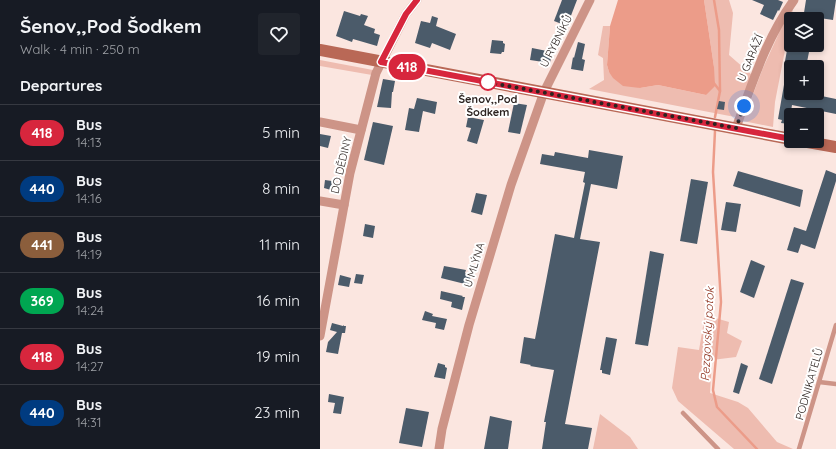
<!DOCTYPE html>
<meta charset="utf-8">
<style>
:root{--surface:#171b24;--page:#20242c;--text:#f1f3f6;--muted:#9ea1a6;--line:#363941}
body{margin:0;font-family:Quicksand,sans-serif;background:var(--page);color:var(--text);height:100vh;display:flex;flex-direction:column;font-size:15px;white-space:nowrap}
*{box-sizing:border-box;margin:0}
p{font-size:13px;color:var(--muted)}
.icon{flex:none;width:22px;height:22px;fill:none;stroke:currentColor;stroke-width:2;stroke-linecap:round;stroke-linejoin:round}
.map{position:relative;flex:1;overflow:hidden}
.side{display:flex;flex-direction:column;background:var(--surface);width:320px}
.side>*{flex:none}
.badge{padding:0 8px;border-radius:13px;font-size:14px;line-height:26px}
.buttons{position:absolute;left:464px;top:12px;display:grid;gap:8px}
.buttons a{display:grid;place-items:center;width:40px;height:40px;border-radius:4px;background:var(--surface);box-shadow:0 2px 6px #0003;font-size:20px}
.you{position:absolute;width:20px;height:20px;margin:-10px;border:3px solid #fff;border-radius:50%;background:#1a73e8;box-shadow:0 0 0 6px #1a73e833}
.map>.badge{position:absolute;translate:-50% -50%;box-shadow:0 0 0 2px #fff}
h2{padding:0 20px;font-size:15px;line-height:36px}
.round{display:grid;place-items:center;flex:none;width:42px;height:42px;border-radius:4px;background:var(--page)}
.headline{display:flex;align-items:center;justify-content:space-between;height:68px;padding:0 20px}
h1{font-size:19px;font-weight:700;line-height:30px}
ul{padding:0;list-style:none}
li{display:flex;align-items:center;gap:12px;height:56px;padding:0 20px;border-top:1px solid var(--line)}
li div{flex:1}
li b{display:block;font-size:15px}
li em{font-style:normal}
li .badge{min-width:44px;font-weight:700;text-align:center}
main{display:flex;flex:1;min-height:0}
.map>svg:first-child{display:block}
.green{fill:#eebcb0}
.water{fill:#ec9c89}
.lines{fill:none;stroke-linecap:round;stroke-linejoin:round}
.stream{stroke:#ec9c89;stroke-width:2.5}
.building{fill:#4b5b6a}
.lane{stroke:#cd9487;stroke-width:4.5}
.street{stroke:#cd9487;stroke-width:9}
.secondary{stroke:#b96856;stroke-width:12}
.line-casing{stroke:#fff;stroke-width:9}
.line{stroke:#d7263d;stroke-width:6}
.walk{stroke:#2c2320;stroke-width:4;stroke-dasharray:0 7.2}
.stop-dot{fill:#fff;stroke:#d7263d;stroke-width:2}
.labels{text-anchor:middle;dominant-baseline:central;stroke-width:4;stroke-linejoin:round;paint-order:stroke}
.street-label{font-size:11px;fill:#2c2320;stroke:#fff}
.stop-label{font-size:11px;font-weight:bold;fill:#2c2320;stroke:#fff}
.water-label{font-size:12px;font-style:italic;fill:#90331f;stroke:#fff}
</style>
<main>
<section class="side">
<div class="headline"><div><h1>Šenov,,Pod Šodkem</h1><p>Walk · 4 min · 250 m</p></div><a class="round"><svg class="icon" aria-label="heart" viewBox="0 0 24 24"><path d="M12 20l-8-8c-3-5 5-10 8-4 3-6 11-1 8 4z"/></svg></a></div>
<h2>Departures</h2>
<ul>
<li><span class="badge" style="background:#d7263d;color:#fff">418</span><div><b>Bus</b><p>14:13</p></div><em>5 min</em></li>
<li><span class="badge" style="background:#003b80;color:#fff">440</span><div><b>Bus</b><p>14:16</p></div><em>8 min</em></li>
<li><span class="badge" style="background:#8b5e3c;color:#fff">441</span><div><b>Bus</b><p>14:19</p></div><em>11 min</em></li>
<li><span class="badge" style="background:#00a651;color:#fff">369</span><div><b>Bus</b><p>14:24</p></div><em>16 min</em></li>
<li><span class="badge" style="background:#d7263d;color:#fff">418</span><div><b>Bus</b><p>14:27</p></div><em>19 min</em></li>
<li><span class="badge" style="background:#003b80;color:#fff">440</span><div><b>Bus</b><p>14:31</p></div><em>23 min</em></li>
</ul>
</section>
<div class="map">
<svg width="516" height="449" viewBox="0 0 516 449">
<rect width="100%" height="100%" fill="#fbe6e0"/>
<g class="green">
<polygon points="384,0 409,0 413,13 409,55 432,75 415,117 269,89 284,80 283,58 278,55 283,26 290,26 287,65 289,72 320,88 338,85 386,95 394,67"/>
<polygon points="473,9 455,102 453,127 423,121 443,68 465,20"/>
<polygon points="0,60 53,70 52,75 0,66"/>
<polygon points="385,315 409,322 407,333 422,341 416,357 392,360 390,393 418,402 428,408 457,442 473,449 414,449 358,401 352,388 358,347 379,350"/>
<polygon points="280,414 310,437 318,449 273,449"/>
</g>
<polygon class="water" points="298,0 384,0 394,67 395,86 386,95 338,85 320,88 303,86 293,78 289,72 287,65 290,26"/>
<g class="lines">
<g class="stream">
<polyline points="394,0 399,30 400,91 395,117"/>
<polyline points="393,82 400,91"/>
<polyline points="395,131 393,172 401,302 393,390 397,407 437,449"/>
</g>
</g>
<g class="building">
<polygon points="242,0 257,0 247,26 234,21"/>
<polygon points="432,0 458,0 463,2 459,11 458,10 453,20 440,14 444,5"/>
<polygon points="486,0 516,0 513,20 493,17 493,19 483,19"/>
<polygon points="24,11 40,16 41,14 48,16 44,25 55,29 54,33 60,35 57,46 33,39 32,42 16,36"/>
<polygon points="112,16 118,18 116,26 136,34 130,50 112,43 110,48 95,43 101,21 110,23"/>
<polygon points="172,40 183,41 183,43 185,44 184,52 182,52 181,54 170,53"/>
<polygon points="258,42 265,44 262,59 265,60 263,71 251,69 253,57 254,58"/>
<polygon points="468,45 486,45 485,51 489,52 486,67 471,67 471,93 487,93 516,99 516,114 472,105 469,124 461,123 462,120 458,119 468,62 465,61"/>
<polygon points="212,48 232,52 230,63 210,60"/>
<polygon points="63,79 75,81 73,92 72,92 71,108 57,107"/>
<polygon points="97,98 117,102 115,114 103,111 99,132 85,130 89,108 94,109"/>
<polygon points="399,101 405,102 404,110 397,109"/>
<polygon points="194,103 207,105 200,134 188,132"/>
<polygon points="148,117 164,120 157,144 147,141 151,128 146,127"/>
<polygon points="53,122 73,126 64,165 44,160"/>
<polygon points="0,134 11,136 8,148 0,146"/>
<polygon points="269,150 303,156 297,189 271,184 260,239 280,242 245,424 272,428 268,449 222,449 226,422 224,422 234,370 210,366 211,365 200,363 204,337 215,339 235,234 254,238 265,183 263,182 265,172 220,164 222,154 234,156 235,152 268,158"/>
<polygon points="506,170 516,174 516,181 495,249 481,244 478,253 467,250 474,227 486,231"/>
<polygon points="418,171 483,190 480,207 413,186"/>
<polygon points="371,179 388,182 377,244 360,241"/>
<polygon points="5,180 12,181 11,190 4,188"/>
<polygon points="156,193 167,195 162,215 151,212"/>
<polygon points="406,202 421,204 416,232 401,230"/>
<polygon points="45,224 55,226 53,238 43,236"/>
<polygon points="330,251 344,254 328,346 315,344"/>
<polygon points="431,260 445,266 434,298 420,292"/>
<polygon points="124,266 146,270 145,273 151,274 149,285 121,278"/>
<polygon points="36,274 44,275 42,284 34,283"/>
<polygon points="20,275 31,278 29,287 18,285"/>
<polygon points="471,279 484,283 452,384 439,379"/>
<polygon points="121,291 143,296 142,297 145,297 142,310 131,307 132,302 120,299"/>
<polygon points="105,311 113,314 112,316 127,319 124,330 115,328 116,323 102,320"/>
<polygon points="12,323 23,326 24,325 24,326 26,326 25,333 22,333 18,354 6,352 8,342 17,332 10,330"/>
<polygon points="286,337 297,339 290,375 282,373 282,370 280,370"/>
<polygon points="118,363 125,365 125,367 127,368 125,379 114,377"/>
<polygon points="421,363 428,366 419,394 413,392"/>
<polygon points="9,394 24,397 21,414 13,413 15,403 8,402"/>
<polygon points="86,408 109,412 102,447 79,443"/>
<polygon points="170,416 192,421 188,449 164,449"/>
</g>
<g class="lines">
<g class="lane">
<polyline points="499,382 516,384"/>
<polyline points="363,413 398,449"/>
<polyline points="479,449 516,325"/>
</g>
<g class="street">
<polyline points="0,122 41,130"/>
<path d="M416,128C432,84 446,38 474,0"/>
<polyline points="0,201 24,205"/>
<polyline points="0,336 30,173 56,73 86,14 97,0"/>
<polyline points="119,449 122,429 149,325 191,185 224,92 270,0"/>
</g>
<g class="secondary">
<polyline points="0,50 471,139"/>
<polyline points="482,141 516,147"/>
</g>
</g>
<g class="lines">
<defs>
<polyline id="line" points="97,0 86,14 61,62 471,139"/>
</defs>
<use href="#line" class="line-casing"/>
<use href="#line" class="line"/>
<polyline class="walk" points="168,82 161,81 416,128 424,106"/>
</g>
<circle class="stop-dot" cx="168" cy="82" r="8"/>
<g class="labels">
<g class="street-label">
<text transform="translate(236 41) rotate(-63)">U RYBNÍKŮ</text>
<text transform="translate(430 58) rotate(-67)">U GARÁŽÍ</text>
<text transform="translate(21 165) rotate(-77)">DO DĚDINY</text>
<text transform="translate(154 265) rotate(-73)">U MLÝNA</text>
<text transform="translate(489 384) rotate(-74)">PODNIKATELŮ</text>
</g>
<g class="stop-label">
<text x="168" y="99">Šenov,,Pod<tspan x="168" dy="13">Šodkem</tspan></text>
</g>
<g class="water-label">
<text transform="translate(387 334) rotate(-87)">Pezgovský potok</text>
</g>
</g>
</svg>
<div class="buttons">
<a><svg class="icon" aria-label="layers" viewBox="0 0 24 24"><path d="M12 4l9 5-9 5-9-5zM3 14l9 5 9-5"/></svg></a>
<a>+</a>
<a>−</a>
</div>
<div class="you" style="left:424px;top:106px"></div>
<b class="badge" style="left:87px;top:67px;background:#d7263d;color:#fff">418</b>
</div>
</main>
